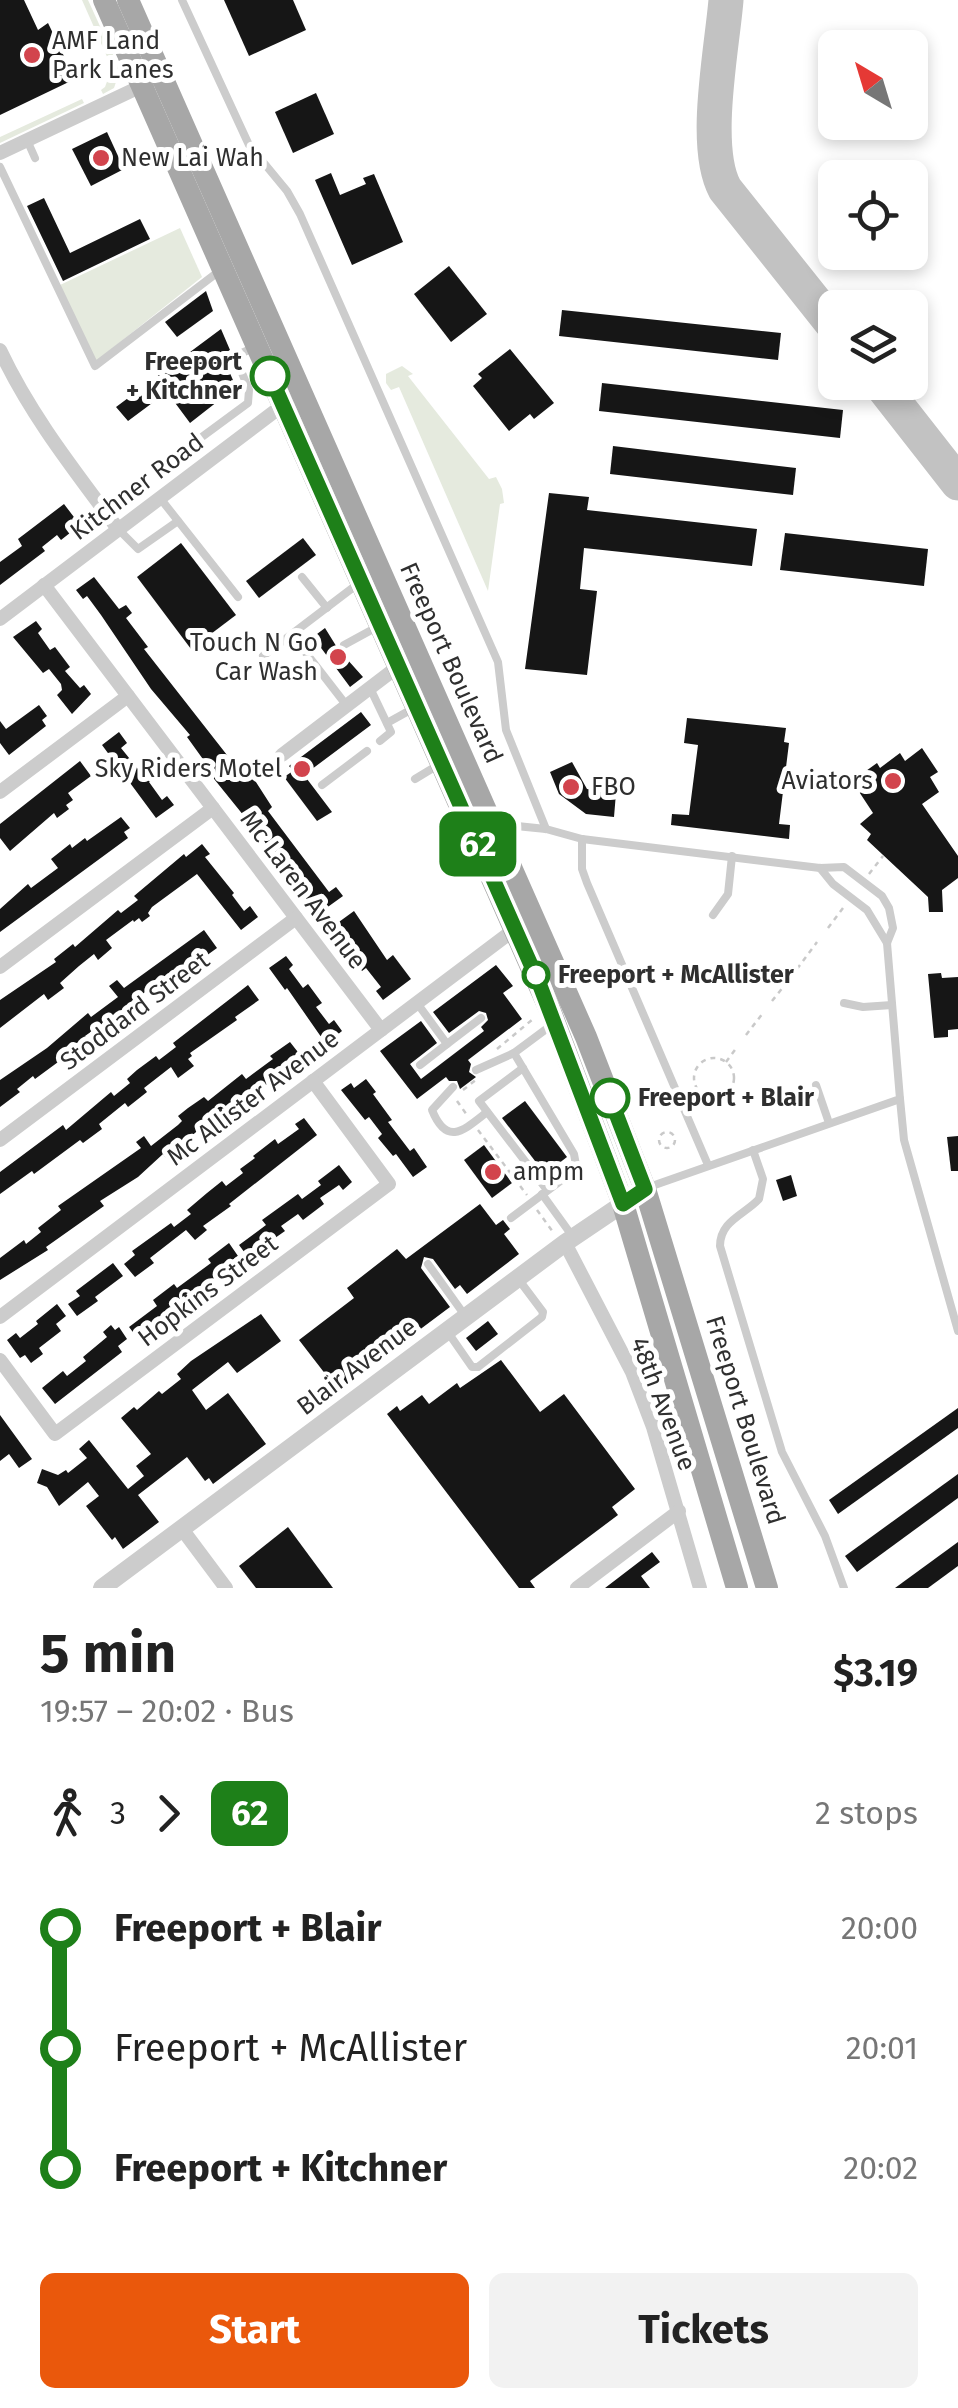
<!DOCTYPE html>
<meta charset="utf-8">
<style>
:root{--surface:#fff;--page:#f2f2f2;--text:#222;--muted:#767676;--accent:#ea580c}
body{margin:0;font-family:"Fira Sans",sans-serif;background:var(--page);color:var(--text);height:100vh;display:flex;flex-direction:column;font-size:38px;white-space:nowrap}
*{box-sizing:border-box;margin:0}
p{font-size:32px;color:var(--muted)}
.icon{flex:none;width:55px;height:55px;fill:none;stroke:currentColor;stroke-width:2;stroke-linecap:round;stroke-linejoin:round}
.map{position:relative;height:1588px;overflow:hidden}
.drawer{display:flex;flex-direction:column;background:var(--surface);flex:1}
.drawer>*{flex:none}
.badge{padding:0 20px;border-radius:15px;font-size:35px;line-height:65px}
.needle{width:65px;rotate:322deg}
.fabs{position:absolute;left:818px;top:30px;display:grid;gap:20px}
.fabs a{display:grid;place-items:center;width:110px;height:110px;border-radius:15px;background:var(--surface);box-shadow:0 5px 15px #0003;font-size:50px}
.map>.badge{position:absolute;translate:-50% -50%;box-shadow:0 0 0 5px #fff}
.legs{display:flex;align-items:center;gap:15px;height:110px;padding:0 40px;font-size:32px}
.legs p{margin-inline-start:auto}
.overview{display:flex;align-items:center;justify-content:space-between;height:170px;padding:0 40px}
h1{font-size:55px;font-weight:700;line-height:75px}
.action{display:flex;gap:20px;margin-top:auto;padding:20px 40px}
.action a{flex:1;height:115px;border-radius:15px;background:var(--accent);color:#fff;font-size:40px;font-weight:700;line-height:115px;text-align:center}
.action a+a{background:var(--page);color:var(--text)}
ul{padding:0 40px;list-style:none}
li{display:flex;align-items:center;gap:35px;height:120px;font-size:38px}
li i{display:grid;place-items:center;width:15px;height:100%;margin:0 12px;background:currentColor}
li i::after{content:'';width:25px;height:25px;margin:-12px;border:8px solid;border-radius:50%;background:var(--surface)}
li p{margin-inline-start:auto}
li:first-child i{background:linear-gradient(#0000 50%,currentColor 0)}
li:last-child i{background:linear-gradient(currentColor 50%,#0000 0)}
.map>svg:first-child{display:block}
.green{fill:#e5eade}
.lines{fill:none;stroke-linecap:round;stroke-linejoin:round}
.taxiway{stroke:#c2c2c2;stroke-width:35}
.building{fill:#161616}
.path{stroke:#c9c9c9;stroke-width:2.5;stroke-dasharray:5 5;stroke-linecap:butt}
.service{stroke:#ccc;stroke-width:8}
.minor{stroke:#ccc;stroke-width:14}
.tertiary{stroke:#ccc;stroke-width:18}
.primary{stroke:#a7a7a7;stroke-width:22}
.line-1-casing{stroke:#fff;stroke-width:22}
.line-1{stroke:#1e8019;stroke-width:15}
.poi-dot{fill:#d2444d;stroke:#fff;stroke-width:4}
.stop-1-dot{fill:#fff;stroke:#1e8019;stroke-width:5}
.labels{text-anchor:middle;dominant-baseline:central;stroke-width:10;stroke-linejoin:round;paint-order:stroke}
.poi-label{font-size:25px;fill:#2f2f2f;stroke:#fff;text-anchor:start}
.stop-label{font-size:25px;font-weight:bold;fill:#2f2f2f;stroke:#fff;text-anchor:start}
.street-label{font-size:25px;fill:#2f2f2f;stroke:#fff}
</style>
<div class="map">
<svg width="958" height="1588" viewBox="0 0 958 1588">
<rect width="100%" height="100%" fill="#fff"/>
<g class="green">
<polygon points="82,0 88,0 120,70 114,88 103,94 101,90 105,87 112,68"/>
<polygon points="82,99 84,103 0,143 0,137"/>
<polygon points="180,228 202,277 95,362 60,285"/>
<polygon points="402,366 413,374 408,376 489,479 496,477 502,489 504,503 500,504 488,591 399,387 391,390 386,383 386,374"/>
</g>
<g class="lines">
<g class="taxiway">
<path d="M726,0C722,49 702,147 725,189L835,327"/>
<polyline points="879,382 958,483"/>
</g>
</g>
<g class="building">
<polygon points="0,0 24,0 38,30 48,23 75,79 0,115"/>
<polygon points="224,0 293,0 306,30 249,56"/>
<polygon points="316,93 334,134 293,153 275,112"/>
<polygon points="107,132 124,169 91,186 72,149"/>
<polygon points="331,173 340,195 366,184 363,178 374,174 403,242 352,265 315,180"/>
<polygon points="44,198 70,253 140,219 150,239 63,281 27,206"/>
<polygon points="449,266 487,314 451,342 414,294"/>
<polygon points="206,291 213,311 177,337 165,322"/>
<polygon points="562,310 781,333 778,360 559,336"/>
<polygon points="221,329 230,350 222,355 236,387 190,423 167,392 128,421 116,407"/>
<polygon points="510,349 554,403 534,419 530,414 509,431 473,386 482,378 478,374"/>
<polygon points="602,383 843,410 840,438 599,411"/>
<polygon points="613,446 796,468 793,495 610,474"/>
<polygon points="549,493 589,497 587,510 757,529 752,566 584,548 580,589 597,591 587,675 525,669"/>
<polygon points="64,504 80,525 61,540 57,535 42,547 45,551 0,585 0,562 22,546 18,539"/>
<polygon points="785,533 928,549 924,586 780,570"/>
<polygon points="303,538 316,555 259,598 246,581"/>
<polygon points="181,543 236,615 191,649 137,577"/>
<polygon points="94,577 119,609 126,605 132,613 126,618 148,647 144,649 234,764 232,765 244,782 252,776 272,807 268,811 329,892 336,887 343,896 318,914 275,858 247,814 244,816 202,764 205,762 187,737 190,735 151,689 101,615 87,596 83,599 76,590"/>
<polygon points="36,621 42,629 38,633 50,650 55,647 70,667 65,671 80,688 84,685 91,694 72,714 57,695 62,690 61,684 49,669 43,673 13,637"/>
<polygon points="325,628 338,649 363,677 350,687 313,637"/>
<polygon points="39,705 47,716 42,720 46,726 9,755 0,743 0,721 6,729"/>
<polygon points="361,712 371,725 304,775 332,812 317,821 284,777 293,771 289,766"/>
<polygon points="687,718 786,728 784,742 789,743 779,824 790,825 789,839 671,825 672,814 689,815 698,745 684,743"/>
<polygon points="119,732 127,743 121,748 138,769 142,765 153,779 149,782 162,800 167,796 174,805 156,818 102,745"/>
<polygon points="922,748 938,772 930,777 939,792 922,804 958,856 958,878 942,890 943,912 929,912 928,897 867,840 871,834 860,824 873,813 852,781 877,763 880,768 900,753 905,761"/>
<polygon points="80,761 91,776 68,793 73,800 66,805 69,809 57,818 54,813 10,851 0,838 0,824"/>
<polygon points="572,762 587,789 616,793 614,817 586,814 559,794 550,772"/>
<polygon points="121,817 130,828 124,832 128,838 0,932 0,909 28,884 31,888 58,868 51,859 70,844 72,848 85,838 87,841"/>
<polygon points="202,844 210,854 205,857 234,893 232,895 244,911 250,906 258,917 241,930 197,874 152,907 148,913 150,916 142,922 139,918 134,922 133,920 106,940 112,948 98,960 94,954 79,966 60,983 64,988 48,1000 44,994 0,1028 0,1000 56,962 54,959 73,944 75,947 118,910 121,913 138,900 134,896 184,854 186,857"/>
<polygon points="354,911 387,960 393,955 411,979 383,1000 376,991 381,987 366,968 362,971 332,927"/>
<polygon points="204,930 217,948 199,961 196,957 152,993 149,989 132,1002 135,1006 105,1028 102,1024 85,1036 88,1040 35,1079 33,1076 17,1089 20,1092 0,1107 0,1080 47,1048 88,1013 91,1017 118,997 109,986 117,980 124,988"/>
<polygon points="286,956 293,965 289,969 303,988 308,984 322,1003 316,1007 329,1024 334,1020 342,1031 326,1044 287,988 285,990 269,968"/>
<polygon points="496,965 513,986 503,993 522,1019 468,1060 471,1064 469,1072 476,1077 460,1089 457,1081 449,1081 446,1077 417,1099 380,1051 421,1021 437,1043 410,1064 421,1079 484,1031 481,1027 488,1020 486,1013 479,1011 449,1033 433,1012"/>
<polygon points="941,973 942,978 958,977 958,1029 948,1030 948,1037 934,1038 928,974"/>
<polygon points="248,985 259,1000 235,1017 237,1020 190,1053 192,1056 188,1059 194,1066 178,1078 171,1067 144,1088 147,1092 128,1107 125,1103 99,1124 102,1129 83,1143 80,1140 34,1174 32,1171 0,1194 0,1172 63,1125 66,1130 111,1092 114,1096 130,1083 127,1079 137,1070 156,1056 159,1060 176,1047 173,1043"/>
<polygon points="290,1042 301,1056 289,1068 259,1090 256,1085 214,1124 210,1120 166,1158 163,1154 138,1177 100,1201 104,1206 46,1247 48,1250 0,1280 0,1258 24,1240 26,1244 41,1232 38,1228 61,1210 58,1206 141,1148 136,1142 144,1136 151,1146 178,1125 182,1121 178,1116 188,1108 204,1097 208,1101 242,1074 246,1079 273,1059 270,1056"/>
<polygon points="366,1079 376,1092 373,1094 392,1120 388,1122 410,1151 414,1148 427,1167 413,1177 396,1154 393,1156 378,1138 382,1134 369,1117 365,1120 341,1090 351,1083 354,1088"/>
<polygon points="525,1101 567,1157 545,1174 502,1118"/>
<polygon points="304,1118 317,1135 229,1204 231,1206 203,1226 207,1230 195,1240 186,1230 150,1258 154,1263 135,1277 124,1264 135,1255 132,1251 171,1223 174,1227 191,1214 187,1210 207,1193 222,1181 226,1186 243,1173 240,1169 255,1158 253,1156 275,1139 278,1144 299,1129 295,1124"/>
<polygon points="958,1136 958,1171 951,1171 947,1137"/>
<polygon points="484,1145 512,1183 492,1198 464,1160"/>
<polygon points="339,1165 352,1182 343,1190 339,1185 320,1198 324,1204 303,1220 298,1214 281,1226 285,1231 248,1257 239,1245 266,1225 262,1220 298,1194 302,1199 321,1185 318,1181"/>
<polygon points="791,1175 797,1196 783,1201 776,1180"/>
<polygon points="480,1204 496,1225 503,1220 510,1229 504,1234 519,1254 467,1294 460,1285 455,1289 433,1259 424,1257 421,1268 450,1307 347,1384 342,1377 333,1384 299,1340 354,1298 347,1288 397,1249 406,1259"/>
<polygon points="229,1243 238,1256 227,1264 230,1269 193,1297 189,1292 172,1305 175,1310 139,1340 129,1327 157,1306 153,1300 174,1284 177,1288 211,1263 208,1259"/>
<polygon points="113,1263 123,1276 95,1297 98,1301 77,1316 68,1304 80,1296 76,1291"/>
<polygon points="57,1304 66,1316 56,1324 61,1331 39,1348 43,1354 31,1363 25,1355 20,1358 7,1340 16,1333 20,1338 38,1324 36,1321"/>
<polygon points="261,1314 281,1341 237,1373 228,1362 192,1390 206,1410 228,1393 266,1444 213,1484 209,1478 205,1481 187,1457 138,1495 159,1522 123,1549 115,1537 112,1540 86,1506 99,1496 88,1482 59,1506 47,1487 37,1483 42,1469 58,1475 66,1470 68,1473 87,1458 79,1449 89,1440 128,1489 144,1476 136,1466 151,1454 121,1418 134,1407 137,1410 159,1391 162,1394 181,1379 177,1374 191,1361"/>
<polygon points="488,1321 498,1334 476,1351 466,1338"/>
<polygon points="111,1325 115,1330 119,1327 127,1339 118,1346 122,1352 55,1404 42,1388 63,1371 67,1376 86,1361 83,1357 107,1337 103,1332"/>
<polygon points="501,1360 540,1412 564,1394 635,1489 612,1507 618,1515 530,1581 535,1588 519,1588 387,1414 397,1406 400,1411 422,1395 429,1404 457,1383 460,1388"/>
<polygon points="958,1408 958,1428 838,1514 829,1500"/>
<polygon points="0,1415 32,1459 19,1468 9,1454 0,1461"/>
<polygon points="958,1474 958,1498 857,1572 845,1556"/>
<polygon points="288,1527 333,1588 256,1588 239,1566"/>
<polygon points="958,1542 958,1566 928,1588 895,1588"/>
<polygon points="652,1552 660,1562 641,1576 650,1588 605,1588"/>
</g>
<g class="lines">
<g class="path">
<polyline points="869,874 883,856"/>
<polyline points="828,928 846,904"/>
<polyline points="797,969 817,942"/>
<polyline points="772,1001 788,981"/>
<polyline points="746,1035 763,1013"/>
<polyline points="497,1049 533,1019"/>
<circle cx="714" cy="1078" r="20"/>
<polyline points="726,1062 737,1047"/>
<polyline points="463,1090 477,1079"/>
<polyline points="457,1101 467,1115"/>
<polyline points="478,1130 527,1195"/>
<circle cx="667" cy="1140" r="8"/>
<polyline points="537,1210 553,1232"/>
</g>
<g class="service">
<polyline points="182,0 249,145 287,191 300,214 498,662 506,730 546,829"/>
<polyline points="27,140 35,158"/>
<polyline points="0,167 95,366 218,272"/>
<polyline points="191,445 248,403 249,390 235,356 253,348"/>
<polyline points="160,498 238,597"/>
<polyline points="119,530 138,549 178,521"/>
<polyline points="302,577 327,608"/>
<polyline points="344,645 377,627"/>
<polyline points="306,653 347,706"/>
<polyline points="263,656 359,583"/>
<polyline points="370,688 391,732 380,741"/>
<polyline points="387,723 414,708"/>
<polyline points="415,779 438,765"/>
<polyline points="322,785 367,751"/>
<polyline points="497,824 546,829 582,839 820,868 844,867 882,896 889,908 893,928 887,943 900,1099 649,1187"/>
<polyline points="582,839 582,869 587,883 708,1165"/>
<polyline points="448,857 471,839"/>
<polyline points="820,868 833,884 867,910 887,943"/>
<polyline points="713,915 728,894 732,856"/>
<polyline points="417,1003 447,1044 420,1065"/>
<polyline points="844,1003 863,1007 892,1005"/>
<polyline points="447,1044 481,1018"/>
<polyline points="523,1068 479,1101 547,1190"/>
<polyline points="476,1070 514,1053"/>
<polyline points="816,1085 829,1123"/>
<path d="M453,1087L432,1110C447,1147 464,1130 487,1112"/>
<polyline points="900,1099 904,1140 958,1331"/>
<path d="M753,1150L763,1179L759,1199C744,1215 720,1221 720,1246L782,1452L825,1536L844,1588"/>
<polyline points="542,1194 573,1237"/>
<polyline points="511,1218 571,1173 576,1165 574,1154 514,1053 553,1024"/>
<polyline points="428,1264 466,1317"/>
<polyline points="447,1331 472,1367 478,1367 542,1317 543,1312 519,1280"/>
</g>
<g class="minor">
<polyline points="0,153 148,83"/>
<path d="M0,350C31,416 75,471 118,529"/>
<polyline points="44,585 381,1030"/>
<polyline points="0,619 287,402"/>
<polyline points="282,755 400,665"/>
<polyline points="0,792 128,696"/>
<polyline points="0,967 213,808"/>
<polyline points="0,1140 296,918"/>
<polyline points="565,1243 632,1372 653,1427 700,1588"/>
<polyline points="0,1317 519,926"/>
<polyline points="0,1360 55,1434 389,1184 313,1081"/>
<polyline points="182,1529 226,1588"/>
<polyline points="577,1588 679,1511"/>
</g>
<polyline class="tertiary" points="102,1588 565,1243 645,1189"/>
<g class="primary">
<polyline points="104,0 550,1010 623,1204 737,1588"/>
<polyline points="128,0 586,1037 645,1189 767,1588"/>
</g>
</g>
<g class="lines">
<defs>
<polyline id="line-1" points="270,376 539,983 623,1204 645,1189 610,1098"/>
</defs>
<use href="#line-1" class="line-1-casing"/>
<use href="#line-1" class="line-1"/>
</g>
<g class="poi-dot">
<circle cx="32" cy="55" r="10"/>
<circle cx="101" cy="158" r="10"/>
<circle cx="338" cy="657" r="10"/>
<circle cx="302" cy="769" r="10"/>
<circle cx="893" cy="781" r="10"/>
<circle cx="571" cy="787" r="10"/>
<circle cx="493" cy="1172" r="10"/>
</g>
<g class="stop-1-dot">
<circle cx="270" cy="376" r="18"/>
<circle cx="536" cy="975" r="12"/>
<circle cx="610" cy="1098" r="18"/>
</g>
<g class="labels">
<g class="poi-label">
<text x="52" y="41">AMF Land<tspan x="52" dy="29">Park Lanes</tspan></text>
<text x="121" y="158">New Lai Wah</text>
<text x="318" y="643" text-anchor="end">Touch N Go<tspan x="318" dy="29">Car Wash</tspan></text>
<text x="282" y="769" text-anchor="end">Sky Riders Motel</text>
<text x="873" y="781" text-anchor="end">Aviators</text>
<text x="591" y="787">FBO</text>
<text x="513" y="1172">ampm</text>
</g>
<g class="stop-label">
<text x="242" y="362" text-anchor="end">Freeport<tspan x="242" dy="29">+ Kitchner</tspan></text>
<text x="558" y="975">Freeport + McAllister</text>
<text x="638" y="1098">Freeport + Blair</text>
</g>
<g class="street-label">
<text transform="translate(137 487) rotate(-37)">Kitchner Road</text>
<text transform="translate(451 663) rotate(66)">Freeport Boulevard</text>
<text transform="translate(303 890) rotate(53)">Mc Laren Avenue</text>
<text transform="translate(135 1011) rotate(-37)">Stoddard Street</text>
<text transform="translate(253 1098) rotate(-37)">Mc Allister Avenue</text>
<text transform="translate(208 1291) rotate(-37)">Hopkins Street</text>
<text transform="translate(357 1367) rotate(-37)">Blair Avenue</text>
<text transform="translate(663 1404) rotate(69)">48th Avenue</text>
<text transform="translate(745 1420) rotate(73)">Freeport Boulevard</text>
</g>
</g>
</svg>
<div class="fabs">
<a><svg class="needle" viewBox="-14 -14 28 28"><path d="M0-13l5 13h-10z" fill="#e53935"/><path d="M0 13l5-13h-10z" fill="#767676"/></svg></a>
<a><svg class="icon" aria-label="locate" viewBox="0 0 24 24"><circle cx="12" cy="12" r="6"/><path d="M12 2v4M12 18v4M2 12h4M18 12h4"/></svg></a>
<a><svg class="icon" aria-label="layers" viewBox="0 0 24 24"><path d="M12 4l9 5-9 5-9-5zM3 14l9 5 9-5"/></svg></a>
</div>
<b class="badge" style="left:478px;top:844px;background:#1e8019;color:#fff">62</b>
</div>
<section class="drawer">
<div class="overview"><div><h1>5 min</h1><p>19:57 – 20:02 · Bus</p></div><b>$3.19</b></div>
<div class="legs"><svg class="icon" aria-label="walk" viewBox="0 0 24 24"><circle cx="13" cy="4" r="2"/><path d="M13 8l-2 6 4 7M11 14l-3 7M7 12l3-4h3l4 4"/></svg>3<svg class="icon" aria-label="forward" viewBox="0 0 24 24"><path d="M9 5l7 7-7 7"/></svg><b class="badge" style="background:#1e8019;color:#fff">62</b><p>2 stops</p></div>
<ul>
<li><i style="color:#1e8019"></i><b>Freeport + Blair</b><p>20:00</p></li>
<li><i style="color:#1e8019"></i><span>Freeport + McAllister</span><p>20:01</p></li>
<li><i style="color:#1e8019"></i><b>Freeport + Kitchner</b><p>20:02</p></li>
</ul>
<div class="action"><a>Start</a><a>Tickets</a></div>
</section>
